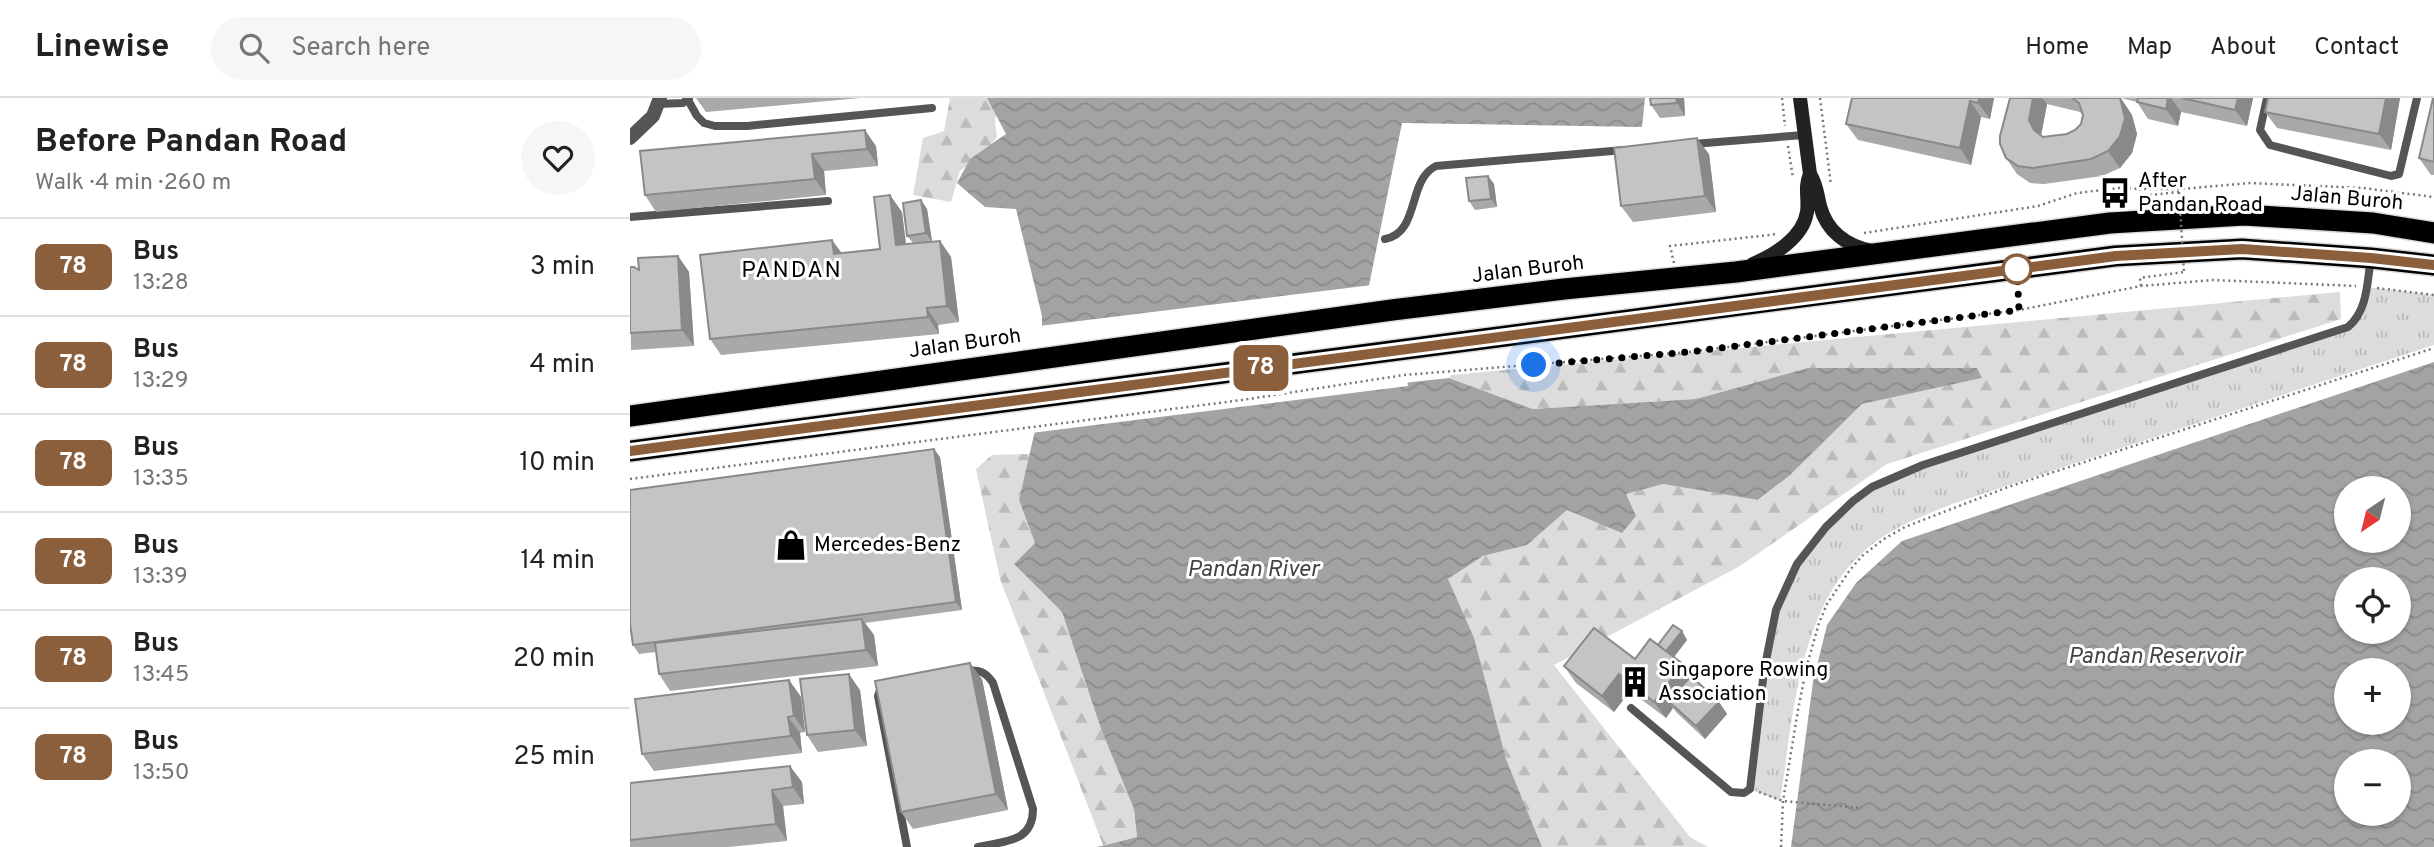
<!DOCTYPE html>
<meta charset="utf-8">
<style>
:root{--surface:#fff;--page:#f6f6f6;--text:#222;--muted:#767676;--line:#e0e0e0}
body{margin:0;font-family:Overpass,sans-serif;background:var(--page);color:var(--text);height:100vh;display:flex;flex-direction:column;font-size:26px;white-space:nowrap}
*{box-sizing:border-box;margin:0}
p{font-size:23px;color:var(--muted)}
.icon{flex:none;width:38px;height:38px;fill:none;stroke:currentColor;stroke-width:2;stroke-linecap:round;stroke-linejoin:round}
.map{position:relative;flex:1;overflow:hidden}
.details{display:flex;flex-direction:column;background:var(--surface);width:630px}
.details>*{flex:none}
.badge{padding:0 14px;border-radius:10px;font-size:24px;line-height:46px}
.needle{width:46px;rotate:215deg}
.buttons{position:absolute;left:1704px;top:378px;display:grid;gap:14px}
.buttons a{display:grid;place-items:center;width:77px;height:77px;border-radius:50%;background:var(--surface);box-shadow:0 2px 5px #0004;font-size:35px}
.you{position:absolute;width:35px;height:35px;margin:-18px;border:5px solid #fff;border-radius:50%;background:#1a73e8;box-shadow:0 0 0 10px #1a73e833}
.map>.badge{position:absolute;translate:-50% -50%;box-shadow:0 0 0 4px #fff}
.round{display:grid;place-items:center;flex:none;width:74px;height:74px;border-radius:37px;background:var(--page)}
.head{display:flex;align-items:center;justify-content:space-between;height:119px;padding:0 35px}
h1{font-size:33px;font-weight:700;line-height:52px}
ul{padding:0;list-style:none}
li{display:flex;align-items:center;gap:21px;height:98px;padding:0 35px;border-top:2px solid var(--line)}
li div{flex:1}
li b{display:block;font-size:26px}
li em{font-style:normal}
li .badge{min-width:77px;font-weight:700;text-align:center}
header{display:flex;align-items:center;gap:42px;box-sizing:border-box;height:98px;padding:0 35px;background:var(--surface);border-bottom:2px solid var(--line)}
header strong{font-size:33px}
nav{display:flex;gap:38px;margin-inline-start:auto;font-size:24px}
.search{width:490px;height:63px;background:var(--page);display:flex;align-items:center;gap:18px;box-sizing:border-box;padding:0 24px;border-radius:38px;color:var(--muted);font-size:26px}
main{display:flex;flex:1;min-height:0}
.map>svg:first-child{display:block}
.grass{fill:url(#grass-tufts)}
.forest{fill:url(#forest-firs)}
.water{fill:url(#water-waves);fill-rule:evenodd}
.pier{fill:#fff}
.lines{fill:none;stroke-linecap:round;stroke-linejoin:round}
.highway-casing{stroke:#dbdbdb;stroke-width:24}
.path{stroke:#777;stroke-width:2.5;stroke-dasharray:2 3.5;stroke-linecap:butt}
.lane{stroke:#555;stroke-width:8}
.street{stroke:#555;stroke-width:14}
.secondary{stroke:#222;stroke-width:14}
.highway{stroke:#000;stroke-width:21}
.path-bridge{stroke:#777;stroke-width:2.5;stroke-dasharray:2 3.5;stroke-linecap:butt}
.wall{fill:#a9a9a9;fill-rule:evenodd}
.shaded-wall{fill:#898989}
.building{fill:#c4c4c4;stroke:#898989;stroke-width:2}
.line-casing{stroke:#fff;stroke-width:16}
.line{stroke:#8b5e3c;stroke-width:10}
.walk{stroke:#000;stroke-width:7;stroke-dasharray:0 12.6}
.stop-dot{fill:#fff;stroke:#8b5e3c;stroke-width:3.5}
.labels{text-anchor:middle;dominant-baseline:central;stroke-width:6;stroke-linejoin:round;paint-order:stroke}
.poi-label{font-size:21px;fill:#000;stroke:#fff;text-anchor:start}
.street-label{font-size:21px;fill:#000;stroke:#fff}
.neighbourhood-label{font-size:23px;letter-spacing:2px;fill:#000;stroke:#fff}
.water-label{font-size:23px;font-style:italic;fill:#444;stroke:#fff}
</style>
<header>
<strong>Linewise</strong>
<div class="search"><svg class="icon" aria-label="search" viewBox="0 0 24 24"><circle cx="10" cy="10" r="6"/><path d="M15 15l6 6"/></svg>Search here</div>
<nav><a>Home</a><a>Map</a><a>About</a><a>Contact</a></nav>
</header>
<main>
<section class="details">
<div class="head"><div><h1>Before Pandan Road</h1><p>Walk · 4 min · 260 m</p></div><a class="round"><svg class="icon" aria-label="heart" viewBox="0 0 24 24"><path d="M12 20l-8-8c-3-5 5-10 8-4 3-6 11-1 8 4z"/></svg></a></div>
<ul>
<li><span class="badge" style="background:#8b5e3c;color:#fff">78</span><div><b>Bus</b><p>13:28</p></div><em>3 min</em></li>
<li><span class="badge" style="background:#8b5e3c;color:#fff">78</span><div><b>Bus</b><p>13:29</p></div><em>4 min</em></li>
<li><span class="badge" style="background:#8b5e3c;color:#fff">78</span><div><b>Bus</b><p>13:35</p></div><em>10 min</em></li>
<li><span class="badge" style="background:#8b5e3c;color:#fff">78</span><div><b>Bus</b><p>13:39</p></div><em>14 min</em></li>
<li><span class="badge" style="background:#8b5e3c;color:#fff">78</span><div><b>Bus</b><p>13:45</p></div><em>20 min</em></li>
<li><span class="badge" style="background:#8b5e3c;color:#fff">78</span><div><b>Bus</b><p>13:50</p></div><em>25 min</em></li>
</ul>
</section>
<div class="map">
<svg width="1804" height="749" viewBox="0 0 1804 749">
<defs>
<pattern id="grass-tufts" width="24" height="20" patternUnits="userSpaceOnUse" patternTransform="scale(1.75)"><rect width="24" height="20" fill="#dcdcdc"/><path d="M3 7l-1-3M5 7V3M7 7l1-3M15 17l-1-3M17 17v-4M19 17l1-3" fill="none" stroke="#bbb"/></pattern>
<pattern id="forest-firs" width="22" height="20" patternUnits="userSpaceOnUse" patternTransform="scale(1.75)"><rect width="22" height="20" fill="#dcdcdc"/><path d="M5 1l3.5 6h-7zM16 11l3.5 6h-7z" fill="#bbb"/></pattern>
<pattern id="water-waves" width="16" height="10" patternUnits="userSpaceOnUse" patternTransform="scale(1.75)"><rect width="16" height="10" fill="#a3a3a3"/><path d="M0 5q4-4 8 0t8 0" fill="none" stroke="#8b8b8b"/></pattern>
</defs>
<rect width="100%" height="100%" fill="#fff"/>
<path class="grass" d="M1737,189L1804,197V247L1322,406C1299,416 1275,424 1254,438C1168,493 1165,612 1150,703L1120,691L1146,512L1167,466L1223,403L1293,367L1726,223Z"/>
<g class="forest">
<polygon points="320,0 369,0 365,23 367,39 354,55 330,73 321,104 283,97 293,40 314,33"/>
<polygon points="1710,194 1711,221 1257,366 1110,468 924,567 1060,739 1078,749 912,749 876,661 818,481 853,458 897,447 937,412 1033,386 1129,402 1160,376 1232,306 1352,280 1178,270 1066,301 903,311 819,280 821,277"/>
<polygon points="400,356 389,402 405,445 384,466 432,514 471,631 504,711 507,739 473,747 370,481 346,371 362,357"/>
</g>
<g class="water">
<polygon points="357,0 1015,0 1012,29 772,25 724,261 755,287 819,280 903,311 1066,301 1178,270 1347,270 1352,280 1232,306 1160,377 1128,402 1033,386 996,396 1006,418 992,435 937,412 897,447 853,458 818,481 844,540 876,661 912,749 467,749 507,739 504,711 471,631 432,514 384,466 405,445 389,402 412,302 412,218 386,111 355,109 327,85 340,61 376,36"/>
<path d="M1804,264V749H1161L1183,584L1197,527L1226,485L1272,443ZM1769,390V443H1717V390ZM1769,481V534H1717V481ZM1717,572H1769V625H1717ZM1717,663H1769V716H1717Z"/>
</g>
<polygon class="pier" points="742,187 727,260 756,284 777,281 778,288 401,335 409,302 409,228"/>
<g class="lines">
<defs>
<g id="highway">
<polyline points="0,318 762,212 934,191 1106,174 1480,125 1614,117 1743,125 1804,135"/>
<polyline points="0,353 1485,158 1612,151 1741,160 1804,167"/>
</g>
</defs>
<use href="#highway" class="highway-casing"/>
<g class="path">
<polyline points="1152,0 1155,28"/>
<polyline points="1190,0 1201,87"/>
<polyline points="1158,48 1163,80"/>
<polyline points="1549,94 1511,98 1510,91 1552,91 1620,85 1733,90 1804,99"/>
<polyline points="1234,135 1408,108 1447,95 1489,90 1510,91"/>
<polyline points="1044,165 1040,148 1148,136"/>
<polyline points="1511,188 1510,180 1554,174"/>
<polyline points="1747,190 1804,197"/>
<polyline points="0,381 612,302 774,277 1059,254 1389,212 1511,188 1583,182 1726,188"/>
<polyline points="1129,694 1153,703 1232,710"/>
<polyline points="1151,749 1153,703 1168,612 1177,567 1189,525 1197,506 1220,472 1232,458 1254,441 1275,429 1378,389 1804,250"/>
</g>
<g class="lane">
<polyline points="1637,0 1630,32 1640,47 1761,78 1769,76 1787,0"/>
<polyline points="58,2 67,18 74,25 85,28 117,28 302,10"/>
<polyline points="28,6 53,5 59,0"/>
<polyline points="1063,46 1174,37"/>
<polyline points="0,119 198,103"/>
<path d="M755,141C790,135 777,82 806,68L994,52"/>
<path d="M336,573C349,571 356,574 363,585L403,711C403,745 374,743 348,749"/>
<polyline points="251,589 248,598 277,749"/>
<path d="M1001,610L1101,694L1114,695L1120,691L1134,573L1146,512L1167,466L1196,429L1223,403L1242,389L1293,367L1718,229C1738,212 1737,184 1741,160"/>
</g>
<polyline class="street" points="0,40 23,18 30,0"/>
<g class="secondary">
<path d="M1170,0L1180,76C1187,87 1187,96 1190,108C1197,134 1217,148 1242,153"/>
<path d="M1123,166C1144,157 1173,140 1177,114C1179,100 1174,90 1180,76"/>
</g>
<use href="#highway" class="highway"/>
<polyline class="path-bridge" points="1549,94 1554,174"/>
</g>
<g class="wall">
<polygon points="66,0 230,0 76,14"/>
<polygon points="1054,0 1055,18 1030,20 1021,7"/>
<polygon points="1222,0 1364,0 1360,21 1351,19 1341,67 1228,42 1216,26"/>
<path d="M1380,0H1623L1617,28L1551,14L1548,28L1518,21L1507,4L1491,0L1502,17L1507,36L1502,55L1490,70L1472,78L1414,86L1400,85L1387,76L1376,60ZM1417,6L1450,14L1453,17L1451,26L1445,32L1437,36L1413,39L1411,37Z"/>
<polygon points="1638,0 1770,0 1761,52 1647,30 1635,14"/>
<polygon points="1804,0 1804,77 1801,77 1789,60"/>
<polygon points="246,48 248,68 194,73 196,97 26,114 15,97 10,53"/>
<polygon points="1079,56 1086,114 1003,124 991,108"/>
<polygon points="858,78 864,86 867,109 845,112 839,103"/>
<polygon points="291,102 297,111 302,143 310,143 321,159 329,224 308,227 309,236 91,257 80,241 212,155 250,151 272,114 276,146 283,145 277,138"/>
<polygon points="48,158 59,174 64,248 1,252 0,169 9,172"/>
<polygon points="310,359 332,512 235,525 244,537 248,568 40,593 29,576 26,554 9,556 3,547"/>
<polygon points="1052,533 1057,542 1044,559 1053,566 1063,580 1089,604 1097,616 1075,641 1047,615 1043,610 1036,620 1000,593 984,614 946,585 934,568 1005,561"/>
<polygon points="352,581 378,712 283,731 271,714"/>
<polygon points="159,582 171,599 175,634 170,635 172,655 24,673 12,656"/>
<polygon points="230,592 237,648 188,654 177,637"/>
<polygon points="172,684 174,706 153,708 157,743 99,749 0,749 0,685"/>
</g>
<g class="shaded-wall">
<polygon points="1046,0 1054,0 1055,18 1047,5"/>
<polygon points="1349,0 1364,0 1360,21 1348,5"/>
<polygon points="1403,0 1412,0 1417,6 1411,38 1404,32 1399,22"/>
<polygon points="1538,0 1541,0 1551,14 1548,28 1536,11"/>
<polygon points="1608,0 1623,0 1617,28 1605,12"/>
<polygon points="1756,0 1770,0 1761,52 1749,36"/>
<polygon points="1491,1 1502,17 1507,36 1502,55 1490,70 1478,53"/>
<polygon points="1340,3 1351,19 1341,67 1330,50"/>
<polygon points="235,32 246,48 248,68 237,51"/>
<polygon points="1067,40 1079,56 1086,114 1075,98"/>
<polygon points="182,56 194,73 196,97 185,81"/>
<polygon points="858,78 864,86 867,109 861,101"/>
<polygon points="260,97 272,114 278,164 266,147"/>
<polygon points="291,102 297,111 302,144 296,135"/>
<polygon points="202,142 214,158 204,156"/>
<polygon points="310,143 321,159 329,224 317,208"/>
<polygon points="48,158 59,174 64,248 52,232"/>
<polygon points="297,210 308,227 309,236 298,219"/>
<polygon points="304,351 310,359 332,512 326,504"/>
<polygon points="232,521 244,537 248,568 236,552"/>
<polygon points="1052,533 1057,542 1040,564 1034,555"/>
<polygon points="340,565 352,581 378,712 366,696"/>
<polygon points="1053,566 1065,583 1038,603 1043,610 1036,620 1024,604"/>
<polygon points="219,576 230,592 237,648 225,632"/>
<polygon points="989,576 1000,593 984,614 972,598"/>
<polygon points="159,582 171,599 175,634 164,618"/>
<polygon points="1089,604 1097,616 1075,641 1066,628"/>
<polygon points="158,619 170,635 172,655 161,638"/>
<polygon points="160,668 172,684 174,706 163,689"/>
<polygon points="142,692 153,708 157,743 146,726"/>
</g>
<g class="building">
<polygon points="1020,0 1046,0 1047,5 1021,7"/>
<polygon points="1222,0 1349,0 1348,5 1340,3 1330,50 1216,26"/>
<polygon points="1380,0 1403,0 1399,22 1404,32 1413,39 1437,36 1445,32 1451,26 1453,17 1449,5 1442,0 1490,0 1495,20 1490,38 1478,53 1461,61 1403,70 1388,68 1376,60 1370,46 1370,38"/>
<polygon points="1508,0 1538,0 1536,11 1507,4"/>
<polygon points="1552,0 1608,0 1605,12"/>
<polygon points="1638,0 1756,0 1749,36 1635,14"/>
<polygon points="1803,0 1804,0 1804,64 1789,60"/>
<polygon points="235,32 237,51 182,56 185,81 15,97 10,53"/>
<polygon points="1067,40 1075,98 991,108 984,50"/>
<polygon points="858,78 861,101 839,103 836,80"/>
<polygon points="260,97 266,147 310,143 317,208 297,210 298,219 80,241 70,157 202,142 204,156 250,151 244,99"/>
<polygon points="291,102 296,135 277,138 273,105"/>
<polygon points="48,158 52,232 0,235 0,169 4,169 9,172 8,160"/>
<polygon points="304,351 326,504 3,547 0,526 0,392"/>
<polygon points="232,521 236,552 29,576 25,545"/>
<polygon points="1043,527 1052,533 1036,553 1028,547"/>
<polygon points="964,530 1005,561 1020,541 1053,566 1024,604 989,576 972,598 934,568"/>
<polygon points="340,565 366,696 271,714 245,583"/>
<polygon points="219,576 225,632 177,637 170,581"/>
<polygon points="1061,578 1089,604 1066,628 1038,603"/>
<polygon points="159,582 164,618 158,619 161,638 12,656 5,601"/>
<polygon points="160,668 163,689 142,692 146,726 0,742 0,685"/>
</g>
<g class="lines">
<defs>
<polyline id="line" points="0,353 1486,158 1612,151 1741,160 1804,167"/>
</defs>
<use href="#line" class="line-casing"/>
<use href="#line" class="line"/>
<polyline class="walk" points="904,267 1059,254 1389,212 1387,171"/>
</g>
<defs>
<symbol id="bus-bare" viewBox="-9 -9 18 18"><path d="M-5-6H5V4H4V6H2V4H-2V6H-4V4H-5ZM-3.5-4V0h7V-4ZM-3.5 1.2v1.5H-2V1.2ZM2 1.2v1.5H3.5V1.2Z" fill="#000" stroke="#fff" stroke-width="2.5" paint-order="stroke"/></symbol>
<symbol id="shop-bare" viewBox="-9 -9 18 18"><path d="M-5-2.5h2.3a2.7 3.5 0 0 1 5.4 0H5L5.5 6h-11ZM-1.5-2.5h3a1.5 2.3 0 0 0-3 0Z" fill="#000" stroke="#fff" stroke-width="2.5" paint-order="stroke"/></symbol>
<symbol id="building-bare" viewBox="-9 -9 18 18"><path d="M-4-6H4V6H1V3H-1V6H-4ZM-2.5-4.3h1.7v1.8h-1.7ZM.8-4.3h1.7v1.8H.8ZM-2.5-1h1.7V.8h-1.7ZM.8-1h1.7V.8H.8Z" fill="#000" stroke="#fff" stroke-width="2.5" paint-order="stroke"/></symbol>
</defs>
<g fill-rule="evenodd">
<use href="#bus-bare" x="1463" y="73" width="44" height="44"/>
<use href="#shop-bare" x="139" y="425" width="44" height="44"/>
<use href="#building-bare" x="983" y="562" width="44" height="44"/>
</g>
<circle class="stop-dot" cx="1387" cy="171" r="14"/>
<g class="labels">
<g class="poi-label">
<text x="1508" y="83">After<tspan x="1508" dy="24">Pandan Road</tspan></text>
<text x="184" y="447">Mercedes-Benz</text>
<text x="1028" y="572">Singapore Rowing<tspan x="1028" dy="24">Association</tspan></text>
</g>
<g class="street-label">
<text transform="translate(1717 101) rotate(5)">Jalan Buroh</text>
<text transform="translate(898 172) rotate(-7)">Jalan Buroh</text>
<text transform="translate(335 246) rotate(-8)">Jalan Buroh</text>
</g>
<g class="neighbourhood-label">
<text x="162" y="173">PANDAN</text>
</g>
<g class="water-label">
<text x="623" y="472">Pandan River</text>
<text x="1525" y="559">Pandan Reservoir</text>
</g>
</g>
</svg>
<div class="buttons">
<a><svg class="needle" viewBox="-14 -14 28 28"><path d="M0-13l5 13h-10z" fill="#e53935"/><path d="M0 13l5-13h-10z" fill="#767676"/></svg></a>
<a><svg class="icon" aria-label="locate" viewBox="0 0 24 24"><circle cx="12" cy="12" r="6"/><path d="M12 2v4M12 18v4M2 12h4M18 12h4"/></svg></a>
<a>+</a>
<a>−</a>
</div>
<div class="you" style="left:904px;top:267px"></div>
<b class="badge" style="left:631px;top:270px;background:#8b5e3c;color:#fff">78</b>
</div>
</main>
